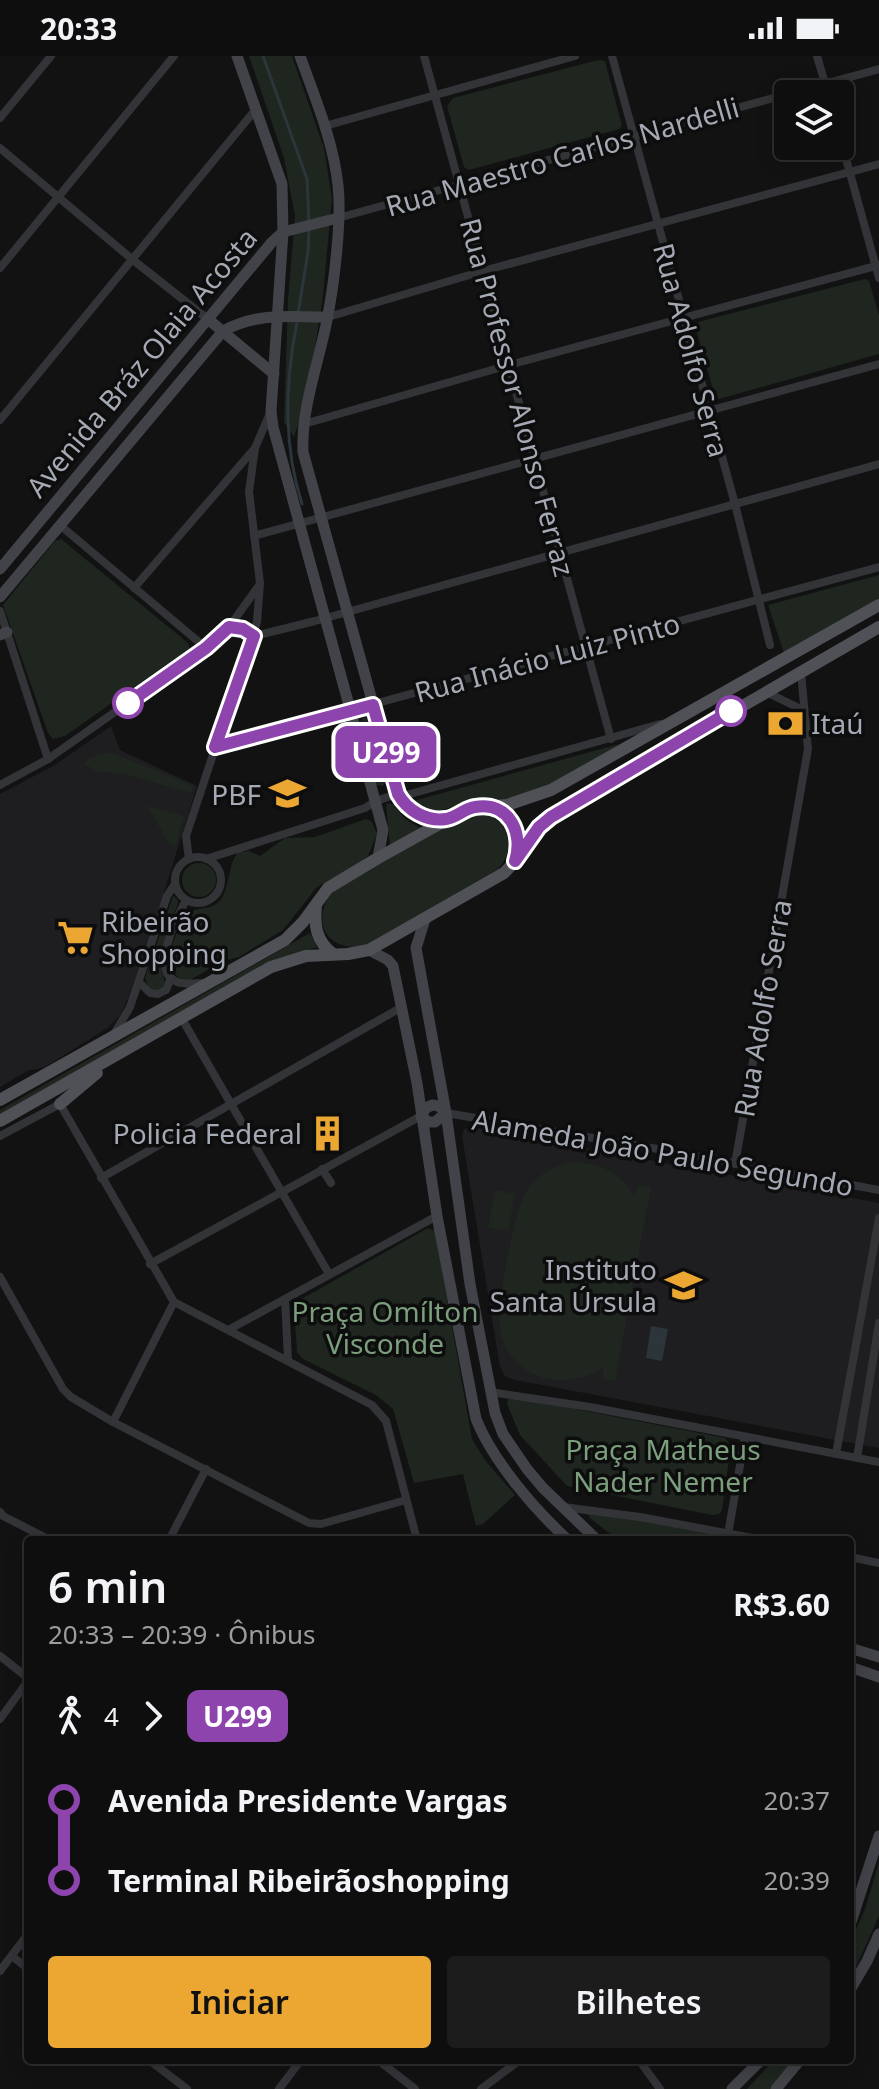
<!DOCTYPE html>
<html lang="pt">
<meta charset="utf-8">
<style>
:root{--surface:#0e0e0e;--page:#1c1c1c;--text:#f1f3f6;--muted:#9b9c9e;--line:#2e2e2e;--accent:#eba732}
body{margin:0;font-family:"Noto Sans",sans-serif;background:var(--page);color:var(--text);height:100vh;display:flex;flex-direction:column;font-size:30px;white-space:nowrap}
*{box-sizing:border-box;margin:0}
p{font-size:26px;color:var(--muted)}
.icon{flex:none;width:44px;height:44px;fill:none;stroke:currentColor;stroke-width:2;stroke-linecap:round;stroke-linejoin:round}
.map{position:relative;flex:1;overflow:hidden}
.drawer{position:absolute;left:24px;top:1480px;width:830px;height:528px;display:flex;flex-direction:column;background:var(--surface);border-radius:8px;box-shadow:0 4px 20px #0003,0 0 0 2px var(--line)}
.drawer>*{flex:none}
.badge{padding:0 16px;border-radius:12px;font-size:28px;line-height:52px}
.buttons{position:absolute;left:774px;top:24px;display:grid;gap:16px}
.buttons a{display:grid;place-items:center;width:80px;height:80px;border-radius:8px;background:var(--surface);box-shadow:0 4px 20px #0003,0 0 0 2px var(--line);font-size:40px}
.map>.badge{position:absolute;translate:-50% -50%;box-shadow:0 0 0 4px #fff}
.legs{display:flex;align-items:center;gap:12px;height:88px;padding:0 24px;font-size:26px}
.legs p{margin-inline-start:auto}
.headline{display:flex;align-items:center;justify-content:space-between;height:136px;padding:0 24px}
h1{font-size:44px;font-weight:600;line-height:60px}
.cta{display:flex;gap:16px;margin-top:auto;padding:16px 24px}
.cta a{flex:1;height:92px;border-radius:8px;background:var(--accent);color:#111;font-size:32px;font-weight:600;line-height:92px;text-align:center}
.cta a+a{background:var(--page);color:var(--text)}
ul{padding:0 24px;list-style:none}
li{display:flex;align-items:center;gap:28px;height:80px;font-size:30px}
li i{display:grid;place-items:center;width:12px;height:100%;margin:0 10px;background:currentColor}
li i::after{content:'';width:20px;height:20px;margin:-10px;border:6px solid;border-radius:50%;background:var(--surface)}
li p{margin-inline-start:auto}
li:first-child i{background:linear-gradient(#0000 50%,currentColor 0)}
li:last-child i{background:linear-gradient(currentColor 50%,#0000 0)}
.status{display:flex;justify-content:space-between;align-items:center;height:56px;padding:0 40px;background:var(--surface);direction:ltr}
.status svg{height:22px;fill:currentColor}
.map>svg:first-child{display:block}
.built{fill:#1e1e20}
.green{fill:#1e261f}
.water{fill:#2c353b}
.lines{fill:none;stroke-linecap:round;stroke-linejoin:round}
.stream{stroke:#2c353b;stroke-width:3}
.street{stroke:#333438;stroke-width:8}
.secondary{stroke:#414348;stroke-width:11}
.primary{stroke:#4f5157;stroke-width:12}
.line-1-casing{stroke:#fff;stroke-width:18}
.line-1{stroke:#8e44ad;stroke-width:12}
.stop-1-dot{fill:#fff;stroke:#8e44ad;stroke-width:4}
.labels{text-anchor:middle;dominant-baseline:central;stroke-width:7;stroke-linejoin:round;paint-order:stroke}
.street-label{font-size:28px;fill:#a4a9b3;stroke:#0d0d0e}
.poi-label{font-size:28px;fill:#a4a9b3;stroke:#0d0d0e;text-anchor:end}
.park-label{font-size:28px;fill:#7b9e7c;stroke:#0d0d0e}
</style>
<div class="status"><b>20:33</b><svg viewBox="0 0 49 12"><path d="M0 12V9h3v3zM5 12V6h3v6zM10 12V3h3v9zM15 12V0h3v12zM26 1h20v11H26zM47 4h2v5h-2z"/></svg></div>
<div class="map">
<svg width="879" height="2033" viewBox="0 0 879 2033">
<rect width="100%" height="100%" fill="#121213"/>
<g class="built">
<polygon points="111,670 120,694 197,730 161,846 129,940 120,959 109,971 45,1011 27,1015 0,1031 0,738 55,709"/>
<polygon points="473,1071 879,1147 879,1392 515,1324 505,1320 500,1311 462,1080 464,1073"/>
</g>
<g class="green">
<polygon points="249,0 292,0 324,92 332,142 323,240 307,344 294,381 284,366 288,244 295,160 284,102"/>
<polygon points="598,4 605,5 622,70 619,73 469,114 464,111 447,50 453,42"/>
<polygon points="865,223 869,225 879,259 879,298 719,343 715,341 695,269 698,266"/>
<polygon points="61,483 188,587 190,593 188,599 174,603 65,680 53,683 48,677 3,549 55,485"/>
<polygon points="879,519 879,544 784,597 768,549"/>
<polygon points="365,661 370,665 386,725 383,730 376,729 359,666"/>
<path d="M619,688C604,702 538,736 516,742C500,746 483,744 467,747C445,751 431,764 410,746Z"/>
<polygon points="110,696 194,730 191,737 124,718 99,716 84,708 89,702"/>
<polygon points="386,748 393,748 404,762 420,772 390,790"/>
<polygon points="147,750 184,760 176,789 170,789"/>
<path d="M483,757C510,765 517,793 498,813L365,890C324,897 309,862 335,833L467,758Z"/>
<path d="M366,763L372,766L377,778L368,800L360,807L317,831L283,874L239,901L223,905L190,924L183,925C163,911 169,894 178,875C180,869 182,863 187,858C198,849 212,856 221,843C231,828 227,811 238,796L249,795L260,800L285,782L315,781Z"/>
<circle cx="199" cy="824" r="17"/>
<polygon points="173,840 177,843 178,847 162,893 160,907 165,927 163,932 155,935 148,930 145,922"/>
<path d="M310,877L317,891C302,897 285,900 269,906L0,1059V1054Z"/>
<path d="M573,1106C600,1106 620,1117 635,1140L638,1129L651,1131L615,1325L602,1323L604,1311C565,1338 507,1323 500,1271C496,1249 515,1152 527,1134C538,1118 554,1110 573,1106Z"/>
<polygon points="495,1134 515,1138 508,1175 488,1171"/>
<polygon points="428,1172 435,1175 472,1383 485,1404 515,1439 483,1468 476,1470 463,1418 414,1427 393,1353 376,1339 303,1303 297,1296 294,1250 298,1245"/>
<polygon points="513,1341 725,1382 731,1389 722,1454 719,1458 712,1459 567,1430 520,1379 507,1348 508,1343"/>
<polygon points="590,1454 709,1477 717,1484 618,1484 590,1462 587,1457"/>
<polygon points="879,1806 879,1860 850,1924 850,1887 865,1853"/>
<polygon points="774,2004 794,2004 770,2033 747,2033"/>
</g>
<polygon class="water" points="651,1270 668,1273 662,1305 646,1302"/>
<g class="lines">
<g class="stream">
<polyline points="263,0 307,123 309,167"/>
<polyline points="298,258 308,196 309,175"/>
<path d="M297,266C285,326 283,389 302,448"/>
</g>
<g class="street">
<polyline points="424,0 611,683"/>
<polyline points="612,0 735,448 770,589"/>
<polyline points="817,0 828,38"/>
<polyline points="0,62 51,0"/>
<polyline points="325,70 575,0"/>
<polyline points="840,81 879,222"/>
<polyline points="0,92 133,204 209,264"/>
<polyline points="338,162 879,13"/>
<polyline points="0,212 174,0"/>
<polyline points="328,261 483,215 879,108"/>
<polyline points="0,364 256,53"/>
<polyline points="304,368 509,309 879,209"/>
<polyline points="61,470 206,592"/>
<polyline points="254,480 879,308"/>
<polyline points="134,532 255,392 270,357"/>
<polyline points="0,555 48,703"/>
<polyline points="229,571 243,573 254,580 315,565 879,408"/>
<polyline points="766,636 803,654"/>
<polyline points="215,691 879,511"/>
<polyline points="0,729 48,703 206,592 229,571 260,528"/>
<circle cx="198" cy="824" r="23"/>
<polyline points="189,803 186,780 257,566 260,527 249,436 255,392"/>
<path d="M206,803L365,752C379,742 393,738 410,738L660,668"/>
<path d="M186,844C177,861 149,915 177,926C185,929 195,927 203,927"/>
<polyline points="139,926 150,937 158,938 166,934 171,922"/>
<polyline points="182,963 329,1218"/>
<polyline points="114,978 130,951 167,840 175,828"/>
<polyline points="446,1057 681,1097 879,1134"/>
<polyline points="0,1080 60,1048 174,1246 372,1349 386,1365 417,1484"/>
<polyline points="735,1108 808,693 801,616"/>
<polyline points="322,1113 331,1127"/>
<polyline points="101,1122 402,951"/>
<polyline points="150,1208 421,1060"/>
<polyline points="0,1221 63,1333 71,1341 113,1366 309,1467 321,1468 406,1444"/>
<polyline points="285,1243 288,1304"/>
<polyline points="230,1273 437,1160"/>
<polyline points="490,1336 590,1351 879,1406"/>
<polyline points="113,1366 174,1246"/>
<polyline points="836,1398 879,1162"/>
<polyline points="857,1402 879,1267"/>
<polyline points="563,1451 640,1461 763,1484"/>
<polyline points="0,1456 3,1460 50,1484"/>
<polyline points="169,1484 206,1413"/>
<polyline points="727,1484 745,1381"/>
<polyline points="850,1501 879,1507"/>
<polyline points="0,1600 28,1622"/>
<polyline points="0,1663 28,1625"/>
<polyline points="12,1900 28,1913"/>
<polyline points="0,1915 28,1878"/>
<polyline points="149,2004 187,2033"/>
<polyline points="378,2004 415,2033"/>
<polyline points="639,2004 660,2033"/>
<polyline points="279,2033 301,2004"/>
<polyline points="481,2033 520,2004"/>
</g>
<g class="secondary">
<polyline points="237,0 282,128 283,176 271,355 273,371 383,774 378,802"/>
<path d="M300,0C315,42 333,84 338,129C342,164 334,229 327,264C319,306 301,352 303,396L398,738L410,754L447,763"/>
<polyline points="209,264 274,318"/>
<polyline points="0,513 272,186 283,176 338,162"/>
<path d="M0,541L223,275C258,256 289,261 328,261"/>
<polyline points="0,579 7,576"/>
<polyline points="425,863 416,892 446,1057 470,1228 495,1357 503,1378 527,1413 543,1432 597,1484"/>
<path d="M369,894L388,904L393,910L417,1027L437,1160L476,1363C493,1405 534,1453 568,1484"/>
<polygon points="432,1049 439,1050 446,1057 435,1066 428,1066 421,1060 426,1052"/>
<polyline points="850,1592 879,1601"/>
<polyline points="850,1611 879,1621"/>
<polyline points="850,1869 879,1780"/>
<polyline points="850,1934 867,1905 879,1878"/>
<polyline points="732,2033 761,2004"/>
<polyline points="776,2033 800,2004"/>
</g>
<g class="primary">
<path d="M490,750C512,759 522,775 517,798"/>
<path d="M316,849C314,870 316,885 333,898"/>
<polyline points="0,1044 285,884 303,866 328,832 378,802 468,752 507,749 551,734 879,549"/>
<polyline points="60,1048 97,1017"/>
<path d="M0,1065L271,911L306,900L348,898L369,894L504,817C522,800 531,776 551,761L879,571"/>
</g>
</g>
<g class="lines">
<defs>
<path id="line-1" d="M128,647L206,592L229,571L243,573L254,580L215,691L373,649L398,738C407,754 426,766 446,763C456,762 465,752 475,751C509,745 524,777 515,805L539,771L551,761L731,655"/>
</defs>
<use href="#line-1" class="line-1-casing"/>
<use href="#line-1" class="line-1"/>
</g>
<defs>
<symbol id="bank-bare" viewBox="-9 -9 18 18"><path d="M-6-4H6V4H-6ZM0-2.3a2.3 2.3 0 1 0 0 4.6a2.3 2.3 0 1 0 0-4.6Z" fill="#eba732" stroke="#0d0d0e" stroke-width="2.5" paint-order="stroke"/></symbol>
<symbol id="school-bare" viewBox="-9 -9 18 18"><path d="M0-5L7-2L0 1L-7-2ZM-4 1L0 2.5L4 1V4Q0 6-4 4Z" fill="#eba732" stroke="#0d0d0e" stroke-width="2.5" paint-order="stroke"/></symbol>
<symbol id="supermarket-bare" viewBox="-9 -9 18 18"><path d="M-6-5.5h2.5l.6 2H6L4.5 2H-2.5L-4.4-4H-6ZM-1.5 3.2a1.3 1.3 0 1 0 .1 0ZM3 3.2a1.3 1.3 0 1 0 .1 0Z" fill="#eba732" stroke="#0d0d0e" stroke-width="2.5" paint-order="stroke"/></symbol>
<symbol id="building-bare" viewBox="-9 -9 18 18"><path d="M-4-6H4V6H1V3H-1V6H-4ZM-2.5-4.3h1.7v1.8h-1.7ZM.8-4.3h1.7v1.8H.8ZM-2.5-1h1.7V.8h-1.7ZM.8-1h1.7V.8H.8Z" fill="#eba732" stroke="#0d0d0e" stroke-width="2.5" paint-order="stroke"/></symbol>
</defs>
<g fill-rule="evenodd">
<use href="#bank-bare" x="760" y="642" width="51" height="51"/>
<use href="#school-bare" x="262" y="712" width="51" height="51"/>
<use href="#supermarket-bare" x="50" y="856" width="51" height="51"/>
<use href="#building-bare" x="302" y="1052" width="51" height="51"/>
<use href="#school-bare" x="658" y="1204" width="51" height="51"/>
</g>
<g class="stop-1-dot">
<circle cx="128" cy="647" r="14"/>
<circle cx="731" cy="655" r="14"/>
</g>
<g class="labels">
<g class="street-label">
<text transform="translate(562 100) rotate(-16)">Rua Maestro Carlos Nardelli</text>
<text transform="translate(692 294) rotate(75)">Rua Adolfo Serra</text>
<text transform="translate(141 306) rotate(-50)">Avenida Bráz Olaia Acosta</text>
<text transform="translate(518 341) rotate(75)">Rua Professor Alonso Ferraz</text>
<text transform="translate(547 601) rotate(-15)">Rua Inácio Luiz Pinto</text>
<text transform="translate(762 952) rotate(-80)">Rua Adolfo Serra</text>
<text transform="translate(663 1096) rotate(10)">Alameda João Paulo Segundo</text>
</g>
<g class="poi-label">
<text x="811" y="667" text-anchor="start">Itaú</text>
<text x="261" y="738">PBF</text>
<text x="101" y="865" text-anchor="start">Ribeirão<tspan x="101" dy="32">Shopping</tspan></text>
<text x="302" y="1077">Policia Federal</text>
<text x="657" y="1213">Instituto<tspan x="657" dy="32">Santa Úrsula</tspan></text>
</g>
<g class="park-label">
<text x="385" y="1255">Praça Omílton<tspan x="385" dy="32">Visconde</tspan></text>
<text x="663" y="1393">Praça Matheus<tspan x="663" dy="32">Nader Nemer</tspan></text>
</g>
</g>
</svg>
<div class="buttons">
<a><svg class="icon" aria-label="layers" viewBox="0 0 24 24"><path d="M12 4l9 5-9 5-9-5zM3 14l9 5 9-5"/></svg></a>
</div>
<b class="badge" style="left:386px;top:696px;background:#8e44ad;color:#fff">U299</b>
<section class="drawer">
<div class="headline"><div><h1>6 min</h1><p>20:33 – 20:39 · Ônibus</p></div><b>R$3.60</b></div>
<div class="legs"><svg class="icon" aria-label="walk" viewBox="0 0 24 24"><circle cx="13" cy="4" r="2"/><path d="M13 8l-2 6 4 7M11 14l-3 7M7 12l3-4h3l4 4"/></svg>4<svg class="icon" aria-label="forward" viewBox="0 0 24 24"><path d="M9 5l7 7-7 7"/></svg><b class="badge" style="background:#8e44ad;color:#fff">U299</b></div>
<ul>
<li><i style="color:#8e44ad"></i><b>Avenida Presidente Vargas</b><p>20:37</p></li>
<li><i style="color:#8e44ad"></i><b>Terminal Ribeirãoshopping</b><p>20:39</p></li>
</ul>
<div class="cta"><a>Iniciar</a><a>Bilhetes</a></div>
</section>
</div>
